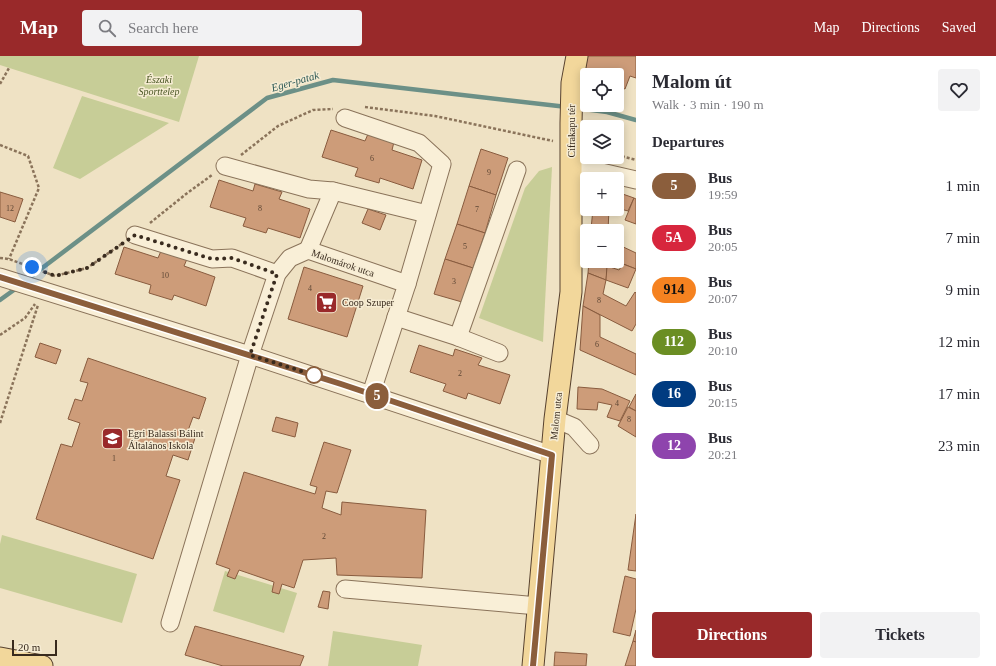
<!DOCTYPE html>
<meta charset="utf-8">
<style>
:root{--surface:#fff;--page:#f2f2f3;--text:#2b2b33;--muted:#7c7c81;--accent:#99292a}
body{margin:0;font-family:"Times New Roman",serif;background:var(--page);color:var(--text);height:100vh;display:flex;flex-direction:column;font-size:15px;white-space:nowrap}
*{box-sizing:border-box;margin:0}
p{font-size:13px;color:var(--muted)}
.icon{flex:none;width:22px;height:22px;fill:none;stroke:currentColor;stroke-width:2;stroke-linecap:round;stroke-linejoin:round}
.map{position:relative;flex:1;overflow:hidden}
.details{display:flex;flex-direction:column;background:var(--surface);width:360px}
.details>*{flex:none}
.badge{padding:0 8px;border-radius:13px;font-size:14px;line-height:26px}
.controls{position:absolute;left:580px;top:12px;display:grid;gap:8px}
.controls a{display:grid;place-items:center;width:44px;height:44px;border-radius:4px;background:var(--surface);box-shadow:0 2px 10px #0003;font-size:20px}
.scale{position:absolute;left:12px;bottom:10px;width:45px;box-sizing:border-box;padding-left:4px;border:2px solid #392b1e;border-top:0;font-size:11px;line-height:14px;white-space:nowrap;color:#392b1e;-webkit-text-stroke:3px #f6ecd3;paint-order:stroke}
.you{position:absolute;width:20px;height:20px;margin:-10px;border:3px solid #fff;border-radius:50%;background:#1a73e8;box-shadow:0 0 0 6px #1a73e833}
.map>.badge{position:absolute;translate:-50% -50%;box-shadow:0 0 0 2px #fff}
h2{padding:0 16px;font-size:15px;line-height:36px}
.round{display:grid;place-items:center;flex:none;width:42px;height:42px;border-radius:4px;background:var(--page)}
.headline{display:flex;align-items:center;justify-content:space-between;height:68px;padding:0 16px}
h1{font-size:19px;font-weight:700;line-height:30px}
.primary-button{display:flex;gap:8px;margin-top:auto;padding:8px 16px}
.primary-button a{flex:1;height:46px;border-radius:4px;background:var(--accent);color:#fff;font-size:16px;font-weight:700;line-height:46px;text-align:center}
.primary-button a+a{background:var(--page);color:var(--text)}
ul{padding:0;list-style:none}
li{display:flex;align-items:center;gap:12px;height:52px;padding:0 16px}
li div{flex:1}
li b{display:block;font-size:15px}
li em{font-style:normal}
li .badge{min-width:44px;font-weight:700;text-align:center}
header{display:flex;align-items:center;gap:24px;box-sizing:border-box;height:56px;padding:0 20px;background:var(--accent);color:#fff}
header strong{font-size:19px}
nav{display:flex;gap:22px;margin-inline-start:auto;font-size:14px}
.search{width:280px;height:36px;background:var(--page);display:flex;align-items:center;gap:10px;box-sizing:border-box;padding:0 14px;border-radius:4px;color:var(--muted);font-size:15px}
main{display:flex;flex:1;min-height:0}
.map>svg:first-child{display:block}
.green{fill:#c7cd97}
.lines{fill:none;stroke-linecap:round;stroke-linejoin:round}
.stream{stroke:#6c9087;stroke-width:4.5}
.building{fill:#cd9c79;stroke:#895c3f}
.minor-casing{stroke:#8a735a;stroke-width:19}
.major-casing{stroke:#57412e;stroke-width:23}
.path{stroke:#8a735a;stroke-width:2.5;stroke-dasharray:3 2;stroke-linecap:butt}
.minor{stroke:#f9efd7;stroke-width:17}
.major{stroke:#f2d79b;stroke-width:21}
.line-casing{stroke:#fff;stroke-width:9}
.line{stroke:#8b5e3c;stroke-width:6}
.walk{stroke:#392b1e;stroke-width:4;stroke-dasharray:0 7.2}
.stop-dot{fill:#fff;stroke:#8b5e3c;stroke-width:2}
.labels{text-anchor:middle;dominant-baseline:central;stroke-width:3;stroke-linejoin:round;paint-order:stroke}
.number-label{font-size:8px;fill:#5e4735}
.park-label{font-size:10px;font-style:italic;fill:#4a5624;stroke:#f6ecd3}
.street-label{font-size:10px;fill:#392b1e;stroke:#f6ecd3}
.poi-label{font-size:10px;fill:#392b1e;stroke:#f6ecd3;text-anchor:start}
.water-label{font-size:11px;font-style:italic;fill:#2d5956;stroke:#f6ecd3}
</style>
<header>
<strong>Map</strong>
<div class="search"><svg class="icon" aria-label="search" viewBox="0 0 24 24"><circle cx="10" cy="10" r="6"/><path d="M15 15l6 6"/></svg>Search here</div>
<nav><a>Map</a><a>Directions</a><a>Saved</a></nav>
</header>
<main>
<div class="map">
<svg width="636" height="610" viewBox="0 0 636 610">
<rect width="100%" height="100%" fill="#efe2c4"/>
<g class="green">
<polygon points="0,0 199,0 179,66 0,9"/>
<polygon points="82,40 169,67 80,123 53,112"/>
<polygon points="552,111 543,286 479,262 525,132 539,115"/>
<polygon points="2,479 137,518 122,567 0,532 0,488"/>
<polygon points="225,515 297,537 284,577 213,555"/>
<polygon points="333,575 422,589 418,610 328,610"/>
</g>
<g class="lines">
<g class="stream">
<polyline points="576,52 607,56 636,64"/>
<polyline points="25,225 267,42 333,24 567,51"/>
<polyline points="0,244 18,231"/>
</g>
</g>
<g class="building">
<polygon points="586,0 636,0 636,22 630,20 625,33 617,30 617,19 587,19 587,20 580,18"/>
<polygon points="331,74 365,85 368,78 394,86 392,94 422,104 413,133 380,122 379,127 355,120 358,112 322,101"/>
<polygon points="481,93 508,102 496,139 469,130"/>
<polygon points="219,124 253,135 255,128 282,136 279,143 310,153 300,182 268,172 266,177 243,170 246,162 210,151"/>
<polygon points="469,130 496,139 485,177 457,168"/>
<polygon points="0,136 23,143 15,166 0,161"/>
<polygon points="617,136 634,142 628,155 617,152"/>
<polygon points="634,142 636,143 636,168 625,164"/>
<polygon points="368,153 386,159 380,174 362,167"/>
<polygon points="593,153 609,153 608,175 591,173"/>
<polygon points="457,168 485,177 473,212 445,203"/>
<polygon points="591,173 608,175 591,175"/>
<polygon points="617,188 636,197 636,213 616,205"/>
<polygon points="124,191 158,202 161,195 187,203 184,210 215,221 206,250 174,239 172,244 149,237 151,229 115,218"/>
<polygon points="445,203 473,212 462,246 434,238"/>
<polygon points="589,205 608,205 606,224 588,217"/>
<polygon points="623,208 636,213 628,232 606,224 607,210 619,214"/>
<polygon points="304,211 363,230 347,281 288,263"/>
<polygon points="588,217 606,224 603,238 626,250 635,236 636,237 636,268 632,275 583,250"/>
<polygon points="583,250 600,259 600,281 636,298 636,319 580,294"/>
<polygon points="40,287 61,294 56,308 35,301"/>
<polygon points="419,289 453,300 455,293 482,302 478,309 510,319 500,348 468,337 466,343 443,335 446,328 410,316"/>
<polygon points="88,302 206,342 199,363 193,361 186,380 195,382 188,404 173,399 166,420 180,424 153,503 36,463 61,388 72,391 80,367 68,363 75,343 82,345 88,327 80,325"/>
<polygon points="578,331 602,333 630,345 620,365 607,361 612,349 598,346 597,354 577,353"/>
<polygon points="636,338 636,355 629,351"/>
<polygon points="628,351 636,355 636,381 618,370"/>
<polygon points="276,361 298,367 295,381 272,375"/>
<polygon points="324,386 351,394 337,437 326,435 322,452 341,459 342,446 426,454 422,522 337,519 336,502 303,504 294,532 282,528 279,538 272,536 274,526 239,514 235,523 227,520 230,513 216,508 244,416 315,438 317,431 310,429"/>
<polygon points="636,458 636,515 628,514"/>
<polygon points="625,520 636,523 636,553 630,580 613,576"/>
<polygon points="323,535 330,536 328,553 318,551"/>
<polygon points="195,570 304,600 300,610 223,610 185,599"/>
<polygon points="636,574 636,586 633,585"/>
<polygon points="633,585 636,586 636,610 625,610"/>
<polygon points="555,596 587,598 586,610 554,610"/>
</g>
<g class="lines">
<defs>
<g id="minor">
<polyline points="345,62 419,87 442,108 407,228"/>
<polyline points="571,109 636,124"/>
<polyline points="225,110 309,133 333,135"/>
<polyline points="135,179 212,203 232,202 277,218"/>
<polyline points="308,194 333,135 427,158"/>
<polyline points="0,221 250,299 552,399"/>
<polyline points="396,261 458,281 499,297"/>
<polyline points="458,281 517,114"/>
<polyline points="555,363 574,371 590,389"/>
<polyline points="345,533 538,550"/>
<polyline points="170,567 250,299 277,218 290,202 308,194 407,228 371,338"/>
</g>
<g id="major">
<polyline points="0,602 42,610"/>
<polyline points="533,610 555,363 571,236 571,67 572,27 577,0"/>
</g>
</defs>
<use href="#minor" class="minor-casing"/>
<use href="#major" class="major-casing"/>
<g class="path">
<polyline points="0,28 9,12"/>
<polyline points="365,51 435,60 553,85"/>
<polyline points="0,89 28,100 39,132 9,203"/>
<polyline points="241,99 278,70 313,54 333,53"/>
<polyline points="617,99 636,104"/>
<polyline points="150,167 186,138 212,119"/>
<polyline points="0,202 9,203 55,220 87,212 123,187"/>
<polyline points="0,279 25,262 35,248"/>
<polyline points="0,367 38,249"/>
</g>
<use href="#minor" class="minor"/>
<use href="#major" class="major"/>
</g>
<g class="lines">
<defs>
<polyline id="line" points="0,221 341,328 552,399 533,610"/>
</defs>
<use href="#line" class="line-casing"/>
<use href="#line" class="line"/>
<polyline class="walk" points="32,211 55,220 87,212 135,179 212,203 232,202 277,218 250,299 314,319"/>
</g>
<defs>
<symbol id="supermarket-square" viewBox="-11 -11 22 22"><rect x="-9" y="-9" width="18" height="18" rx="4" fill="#99292a" stroke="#f6ecd3"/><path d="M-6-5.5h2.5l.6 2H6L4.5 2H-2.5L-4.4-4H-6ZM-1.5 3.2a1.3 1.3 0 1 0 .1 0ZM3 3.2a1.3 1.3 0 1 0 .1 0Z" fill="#fff"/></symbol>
<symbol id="school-square" viewBox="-11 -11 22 22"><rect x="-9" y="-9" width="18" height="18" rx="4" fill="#99292a" stroke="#f6ecd3"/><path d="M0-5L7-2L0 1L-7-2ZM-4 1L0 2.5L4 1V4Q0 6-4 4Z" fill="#fff"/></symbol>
</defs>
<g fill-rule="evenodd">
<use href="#supermarket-square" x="314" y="234" width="25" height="25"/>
<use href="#school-square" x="100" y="370" width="25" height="25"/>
</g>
<circle class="stop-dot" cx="314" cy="319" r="8"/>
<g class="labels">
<g class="number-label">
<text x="372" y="102">6</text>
<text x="489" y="116">9</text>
<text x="10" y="152">12</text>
<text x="260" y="152">8</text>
<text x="477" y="153">7</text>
<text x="465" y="190">5</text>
<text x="165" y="219">10</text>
<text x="454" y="225">3</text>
<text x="310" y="232">4</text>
<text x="599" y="244">8</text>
<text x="597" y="288">6</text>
<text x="460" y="317">2</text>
<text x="617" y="347">4</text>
<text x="629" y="363">8</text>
<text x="114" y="402">1</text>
<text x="324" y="480">2</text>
</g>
<g class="park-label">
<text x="159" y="23">Északi<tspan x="159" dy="12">Sporttelep</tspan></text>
</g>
<g class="street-label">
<text transform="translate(571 75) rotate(-90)">Cifrakapu tér</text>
<text transform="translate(343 207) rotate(19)">Malomárok utca</text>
<text transform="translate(556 360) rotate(-84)">Malom utca</text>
</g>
<g class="poi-label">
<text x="342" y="246">Coop Szuper</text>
<text x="128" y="377">Egri Balassi Bálint<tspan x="128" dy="12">Általános Iskola</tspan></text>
</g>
<g class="water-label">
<text transform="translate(295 25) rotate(-16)">Eger-patak</text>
</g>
</g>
</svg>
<div class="controls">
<a><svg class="icon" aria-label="locate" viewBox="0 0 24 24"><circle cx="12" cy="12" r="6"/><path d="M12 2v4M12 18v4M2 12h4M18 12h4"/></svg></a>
<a><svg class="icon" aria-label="layers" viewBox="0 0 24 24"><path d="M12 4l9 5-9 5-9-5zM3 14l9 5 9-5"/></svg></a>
<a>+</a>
<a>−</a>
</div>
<div class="scale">20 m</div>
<div class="you" style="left:32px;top:211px"></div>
<b class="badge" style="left:377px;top:340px;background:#8b5e3c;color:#fff">5</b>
</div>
<section class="details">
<div class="headline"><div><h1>Malom út</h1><p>Walk · 3 min · 190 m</p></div><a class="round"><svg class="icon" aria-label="heart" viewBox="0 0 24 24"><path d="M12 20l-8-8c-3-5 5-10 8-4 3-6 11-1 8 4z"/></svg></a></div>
<h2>Departures</h2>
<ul>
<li><span class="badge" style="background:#8b5e3c;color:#fff">5</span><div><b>Bus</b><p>19:59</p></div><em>1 min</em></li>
<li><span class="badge" style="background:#d7263d;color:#fff">5A</span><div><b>Bus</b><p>20:05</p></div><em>7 min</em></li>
<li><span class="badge" style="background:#f58220;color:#111">914</span><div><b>Bus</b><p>20:07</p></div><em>9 min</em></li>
<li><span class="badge" style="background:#6b8e23;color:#fff">112</span><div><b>Bus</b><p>20:10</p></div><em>12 min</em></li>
<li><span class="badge" style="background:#003b80;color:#fff">16</span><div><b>Bus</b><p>20:15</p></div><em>17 min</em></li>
<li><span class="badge" style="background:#8e44ad;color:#fff">12</span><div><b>Bus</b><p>20:21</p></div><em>23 min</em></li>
</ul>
<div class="primary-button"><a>Directions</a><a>Tickets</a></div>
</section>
</main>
